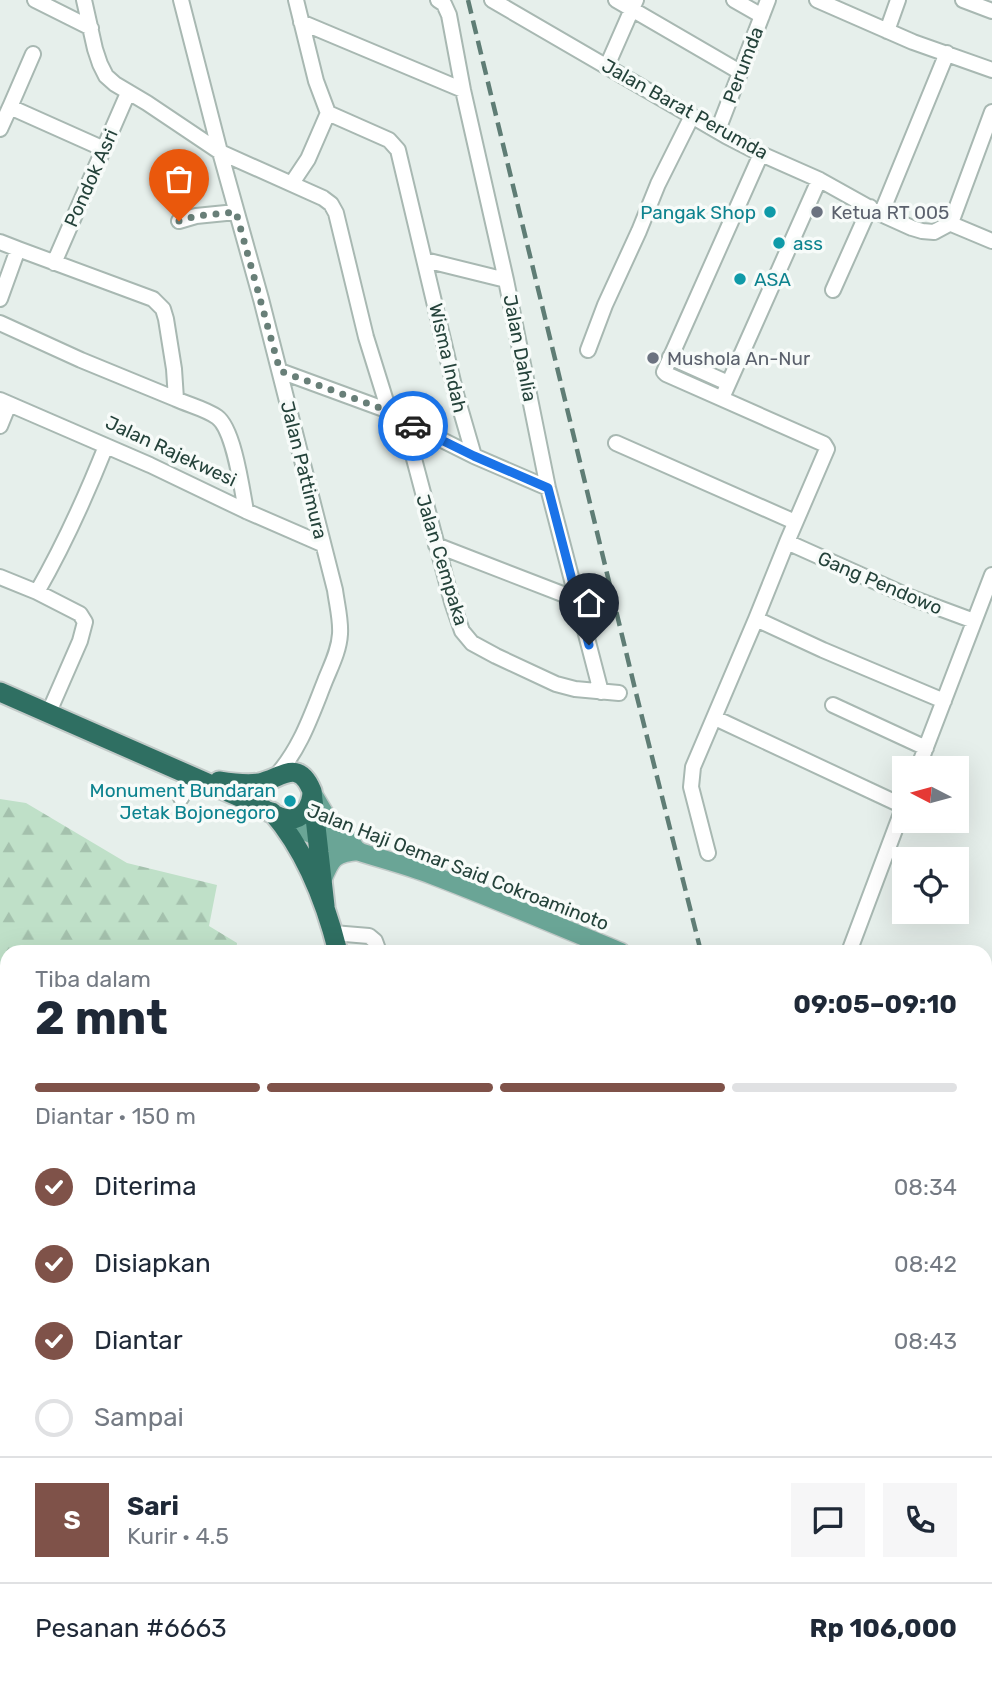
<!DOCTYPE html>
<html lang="id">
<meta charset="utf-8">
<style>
:root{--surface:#fff;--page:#f6f6f7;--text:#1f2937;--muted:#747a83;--line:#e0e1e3;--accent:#7f5249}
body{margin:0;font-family:Rubik,sans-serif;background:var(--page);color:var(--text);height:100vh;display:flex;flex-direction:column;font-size:26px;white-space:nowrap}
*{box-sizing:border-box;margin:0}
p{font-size:23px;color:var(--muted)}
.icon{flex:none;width:38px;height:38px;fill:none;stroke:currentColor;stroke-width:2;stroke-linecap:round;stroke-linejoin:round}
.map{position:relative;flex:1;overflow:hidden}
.details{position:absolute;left:0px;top:945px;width:992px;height:744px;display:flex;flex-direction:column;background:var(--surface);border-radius:21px 21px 0 0;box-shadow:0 7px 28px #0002}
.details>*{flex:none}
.needle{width:46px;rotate:276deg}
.fabs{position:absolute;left:892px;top:756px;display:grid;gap:14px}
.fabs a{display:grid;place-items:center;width:77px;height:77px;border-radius:0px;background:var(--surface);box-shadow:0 7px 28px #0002;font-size:35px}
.pin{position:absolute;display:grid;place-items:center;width:60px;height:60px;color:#fff;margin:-72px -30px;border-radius:50% 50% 50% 0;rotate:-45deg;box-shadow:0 0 7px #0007}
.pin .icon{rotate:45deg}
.courier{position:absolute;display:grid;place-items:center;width:70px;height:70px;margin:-35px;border:5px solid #1a73e8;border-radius:50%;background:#fff;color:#222;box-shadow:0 2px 9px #0007}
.head em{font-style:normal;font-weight:700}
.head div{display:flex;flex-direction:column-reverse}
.head{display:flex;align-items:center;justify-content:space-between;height:119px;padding:0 35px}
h1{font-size:46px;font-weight:700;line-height:52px}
.bar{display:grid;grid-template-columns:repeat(4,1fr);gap:10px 7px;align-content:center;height:84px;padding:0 35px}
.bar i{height:9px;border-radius:5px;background:var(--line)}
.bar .selected{background:var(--accent)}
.bar p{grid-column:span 4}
.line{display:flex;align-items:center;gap:18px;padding:0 35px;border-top:2px solid var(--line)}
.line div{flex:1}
.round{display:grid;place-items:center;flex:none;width:74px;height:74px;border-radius:0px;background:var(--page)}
ol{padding:0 35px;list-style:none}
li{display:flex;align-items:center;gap:21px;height:77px}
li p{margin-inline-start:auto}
li .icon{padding:7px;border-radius:50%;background:var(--accent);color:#fff;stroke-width:4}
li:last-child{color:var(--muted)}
li i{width:38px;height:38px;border:4px solid var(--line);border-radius:50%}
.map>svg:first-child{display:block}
.forest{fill:url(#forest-firs)}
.water{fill:url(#water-rules)}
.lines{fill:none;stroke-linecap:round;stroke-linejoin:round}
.stream{stroke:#8ec9d4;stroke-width:4.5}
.river{stroke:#8ec9d4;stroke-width:24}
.minor-casing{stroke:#a8b8b2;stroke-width:18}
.major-casing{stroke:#c2cac8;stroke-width:21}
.highway-casing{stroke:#c2cac8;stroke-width:23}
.minor{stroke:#fff;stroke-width:14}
.major{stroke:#6aa596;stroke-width:18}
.highway{stroke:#2f6f62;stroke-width:19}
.rail{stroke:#5f7d75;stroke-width:4.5;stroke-dasharray:14 7;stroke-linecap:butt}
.done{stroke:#687f78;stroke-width:7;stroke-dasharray:0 12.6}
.route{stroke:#1a73e8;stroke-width:9}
.culture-dot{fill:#0f9aa8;stroke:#f7fbf9;stroke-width:2.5}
.worship-dot{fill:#6b7280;stroke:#f7fbf9;stroke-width:2.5}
.labels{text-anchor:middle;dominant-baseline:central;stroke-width:7;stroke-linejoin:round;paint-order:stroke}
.street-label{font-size:19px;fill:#24423a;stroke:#f7fbf9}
.culture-label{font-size:19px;fill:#0d838f;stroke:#f7fbf9;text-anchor:end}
.worship-label{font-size:19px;fill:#5b616d;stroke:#f7fbf9;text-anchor:start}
</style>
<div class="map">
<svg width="992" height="1688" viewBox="0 0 992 1688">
<defs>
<pattern id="forest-firs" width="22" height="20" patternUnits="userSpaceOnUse" patternTransform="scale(1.75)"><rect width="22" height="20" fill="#bfe0c8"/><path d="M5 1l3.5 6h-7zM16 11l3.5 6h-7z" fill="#a4c1ad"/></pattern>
<pattern id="water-rules" width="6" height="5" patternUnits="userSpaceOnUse" patternTransform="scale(1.75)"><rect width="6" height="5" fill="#8ec9d4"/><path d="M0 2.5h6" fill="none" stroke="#74a5ad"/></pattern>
</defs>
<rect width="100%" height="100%" fill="#e6efeb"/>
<path class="forest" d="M0,799L26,803L127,863L217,885L209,926L237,943L236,952H7V1037L0,1030Z
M343,1682H424L433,1685V1688H346Z"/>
<path class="water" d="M0,1061L7,1069V1482L0,1468Z
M109,1682H335L338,1688H112Z"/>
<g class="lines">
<path class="stream" d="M985,1401L992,1403"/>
<path class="river" d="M948,1682V1688"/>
<defs>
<path id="minor" d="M35,0L91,28
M84,0L95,49L100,64L106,76L115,84L147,103L220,152L323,198L331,204L336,213L366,337L389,411L404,421L474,456L456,394L398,150L389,140L328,113
M181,0L220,152L261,299L335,590C337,605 341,620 340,634C339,651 331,666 325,681C311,716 300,750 274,778
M438,0L444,4L449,15L463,90L506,280L548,488L601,692
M492,0L726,136L761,154L820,180L881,214L912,228L922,231L934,232L947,225L952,220L992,112
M616,0L740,72
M734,0L762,16
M817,0L913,42L992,70
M963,0L992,11
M301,22L463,90
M887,31L898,0
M607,66L636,0
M10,107L33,54
M0,129L10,107L104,149
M718,130L768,0
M292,183L308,159L328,113L316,81L296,0
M881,214L947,53
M179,221L196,216L236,212
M949,223L992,241
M0,242L18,249
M425,260L506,280
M54,263L128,93
M833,290L870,207
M0,299L18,249L153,299L163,309L166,319L174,369L176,399C189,405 206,409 217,417C234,429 242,490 246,511
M0,323L81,360L176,399
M588,350L605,305L639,231L658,184L692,116
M670,357L728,383
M280,371L389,411
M722,398L819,180
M0,400L150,465L246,511L322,544
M404,421L452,602L462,631L472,643L496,656L556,684L575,689L619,693
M0,426L9,404
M616,443L795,522
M474,456L548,488
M787,542L912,598L974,621
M436,545L578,600
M0,577L37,592L80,614L85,622L80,641L49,712
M37,592C64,545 86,496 106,446
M756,619L823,650L944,701
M833,705L926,748
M715,718L903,806
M918,768L992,575
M181,798L192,776
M708,853L691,787L693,767L756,619L787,542L827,449L824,444L666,374L664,372L761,154
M333,933L369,936L375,941L379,952
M849,952L905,803
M985,990L992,992
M985,1050H992
M985,1256L992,1238
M490,1682L491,1688
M725,1688L730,1682"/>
<path id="major" d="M313,794L329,821L354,846
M282,818C327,848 382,856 432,875C495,899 558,926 621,952
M322,881C331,858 334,853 359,851
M985,1100L992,1102"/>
<path id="highway" d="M0,692L253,803C263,808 274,816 284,818C302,823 312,806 312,791
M219,781C232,783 246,785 259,783C281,779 298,757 312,791L325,906
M272,812C305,850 326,904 338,952
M796,1682L800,1688"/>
</defs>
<use href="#minor" class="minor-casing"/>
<use href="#major" class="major-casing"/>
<use href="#highway" class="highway-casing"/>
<use href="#minor" class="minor"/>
<use href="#major" class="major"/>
<use href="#highway" class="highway"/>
<path class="rail" d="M468,0L636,693L701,952
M873,1682L875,1688
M888,1682L890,1688"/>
</g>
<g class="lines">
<path class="done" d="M179,221L196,216L236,212L280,371L388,411L413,426"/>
<path class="route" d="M413,426L474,456L548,488L589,645"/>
</g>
<g class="culture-dot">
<circle cx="770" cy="212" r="7"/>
<circle cx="779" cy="243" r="7"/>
<circle cx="740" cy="279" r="7"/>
<circle cx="290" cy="801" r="7"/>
</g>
<g class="worship-dot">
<circle cx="817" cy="212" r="7"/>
<circle cx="653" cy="358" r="7"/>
</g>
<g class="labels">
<g class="street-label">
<text transform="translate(743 65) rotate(-69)">Perumda</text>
<text transform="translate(685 109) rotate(29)">Jalan Barat Perumda</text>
<text transform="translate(91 178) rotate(-66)">Pondok Asri</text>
<text transform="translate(520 348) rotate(79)">Jalan Dahlia</text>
<text transform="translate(448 358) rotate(77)">Wisma Indah</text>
<text transform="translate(171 451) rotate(25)">Jalan Rajekwesi</text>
<text transform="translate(304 470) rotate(76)">Jalan Pattimura</text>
<text transform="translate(442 560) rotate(73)">Jalan Cempaka</text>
<text transform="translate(880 583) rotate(23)">Gang Pendowo</text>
<text transform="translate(458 867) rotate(21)">Jalan Haji Oemar Said Cokroaminoto</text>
</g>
<g class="culture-label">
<text x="756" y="212">Pangak Shop</text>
<text x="793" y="243" text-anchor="start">ass</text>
<text x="754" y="279" text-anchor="start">ASA</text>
<text x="276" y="790">Monument Bundaran<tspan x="276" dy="22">Jetak Bojonegoro</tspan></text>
</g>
<g class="worship-label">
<text x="831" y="212">Ketua RT 005</text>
<text x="667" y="358">Mushola An-Nur</text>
</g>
</g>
</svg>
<div class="fabs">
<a><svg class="needle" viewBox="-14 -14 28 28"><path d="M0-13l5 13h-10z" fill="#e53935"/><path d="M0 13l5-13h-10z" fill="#747a83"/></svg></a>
<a><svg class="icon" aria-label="locate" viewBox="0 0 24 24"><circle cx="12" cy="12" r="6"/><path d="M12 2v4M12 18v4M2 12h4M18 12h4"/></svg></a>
</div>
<div class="pin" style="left:179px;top:221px;background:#ea580c"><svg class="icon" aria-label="bag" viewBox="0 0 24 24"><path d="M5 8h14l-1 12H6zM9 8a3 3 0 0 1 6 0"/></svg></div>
<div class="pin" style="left:589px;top:645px;background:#1f2937"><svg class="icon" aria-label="home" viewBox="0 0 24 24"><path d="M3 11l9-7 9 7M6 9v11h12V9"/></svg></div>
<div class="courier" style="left:413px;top:426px"><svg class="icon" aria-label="car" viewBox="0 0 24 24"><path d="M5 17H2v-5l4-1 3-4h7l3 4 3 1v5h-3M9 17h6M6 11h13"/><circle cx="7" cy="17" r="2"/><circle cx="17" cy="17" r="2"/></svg></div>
<section class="details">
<div class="head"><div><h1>2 mnt</h1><p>Tiba dalam</p></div><em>09:05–09:10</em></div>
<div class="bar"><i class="selected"></i><i class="selected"></i><i class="selected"></i><i></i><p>Diantar · 150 m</p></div>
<ol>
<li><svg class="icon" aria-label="check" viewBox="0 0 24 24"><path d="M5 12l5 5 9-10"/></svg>Diterima<p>08:34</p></li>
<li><svg class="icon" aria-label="check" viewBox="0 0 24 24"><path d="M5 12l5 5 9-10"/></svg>Disiapkan<p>08:42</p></li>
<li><svg class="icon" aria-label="check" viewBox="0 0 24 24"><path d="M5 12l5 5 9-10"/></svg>Diantar<p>08:43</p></li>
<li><i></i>Sampai</li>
</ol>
<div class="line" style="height:126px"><b class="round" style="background:var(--accent);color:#fff">S</b><div><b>Sari</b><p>Kurir · 4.5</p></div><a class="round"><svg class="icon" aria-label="chat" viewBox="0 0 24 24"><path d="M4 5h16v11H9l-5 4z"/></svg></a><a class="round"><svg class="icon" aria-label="phone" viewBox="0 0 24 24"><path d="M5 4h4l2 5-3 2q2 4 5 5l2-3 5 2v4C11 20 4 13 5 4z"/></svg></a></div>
<div class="line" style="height:91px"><div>Pesanan #6663</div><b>Rp 106,000</b></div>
</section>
</div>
